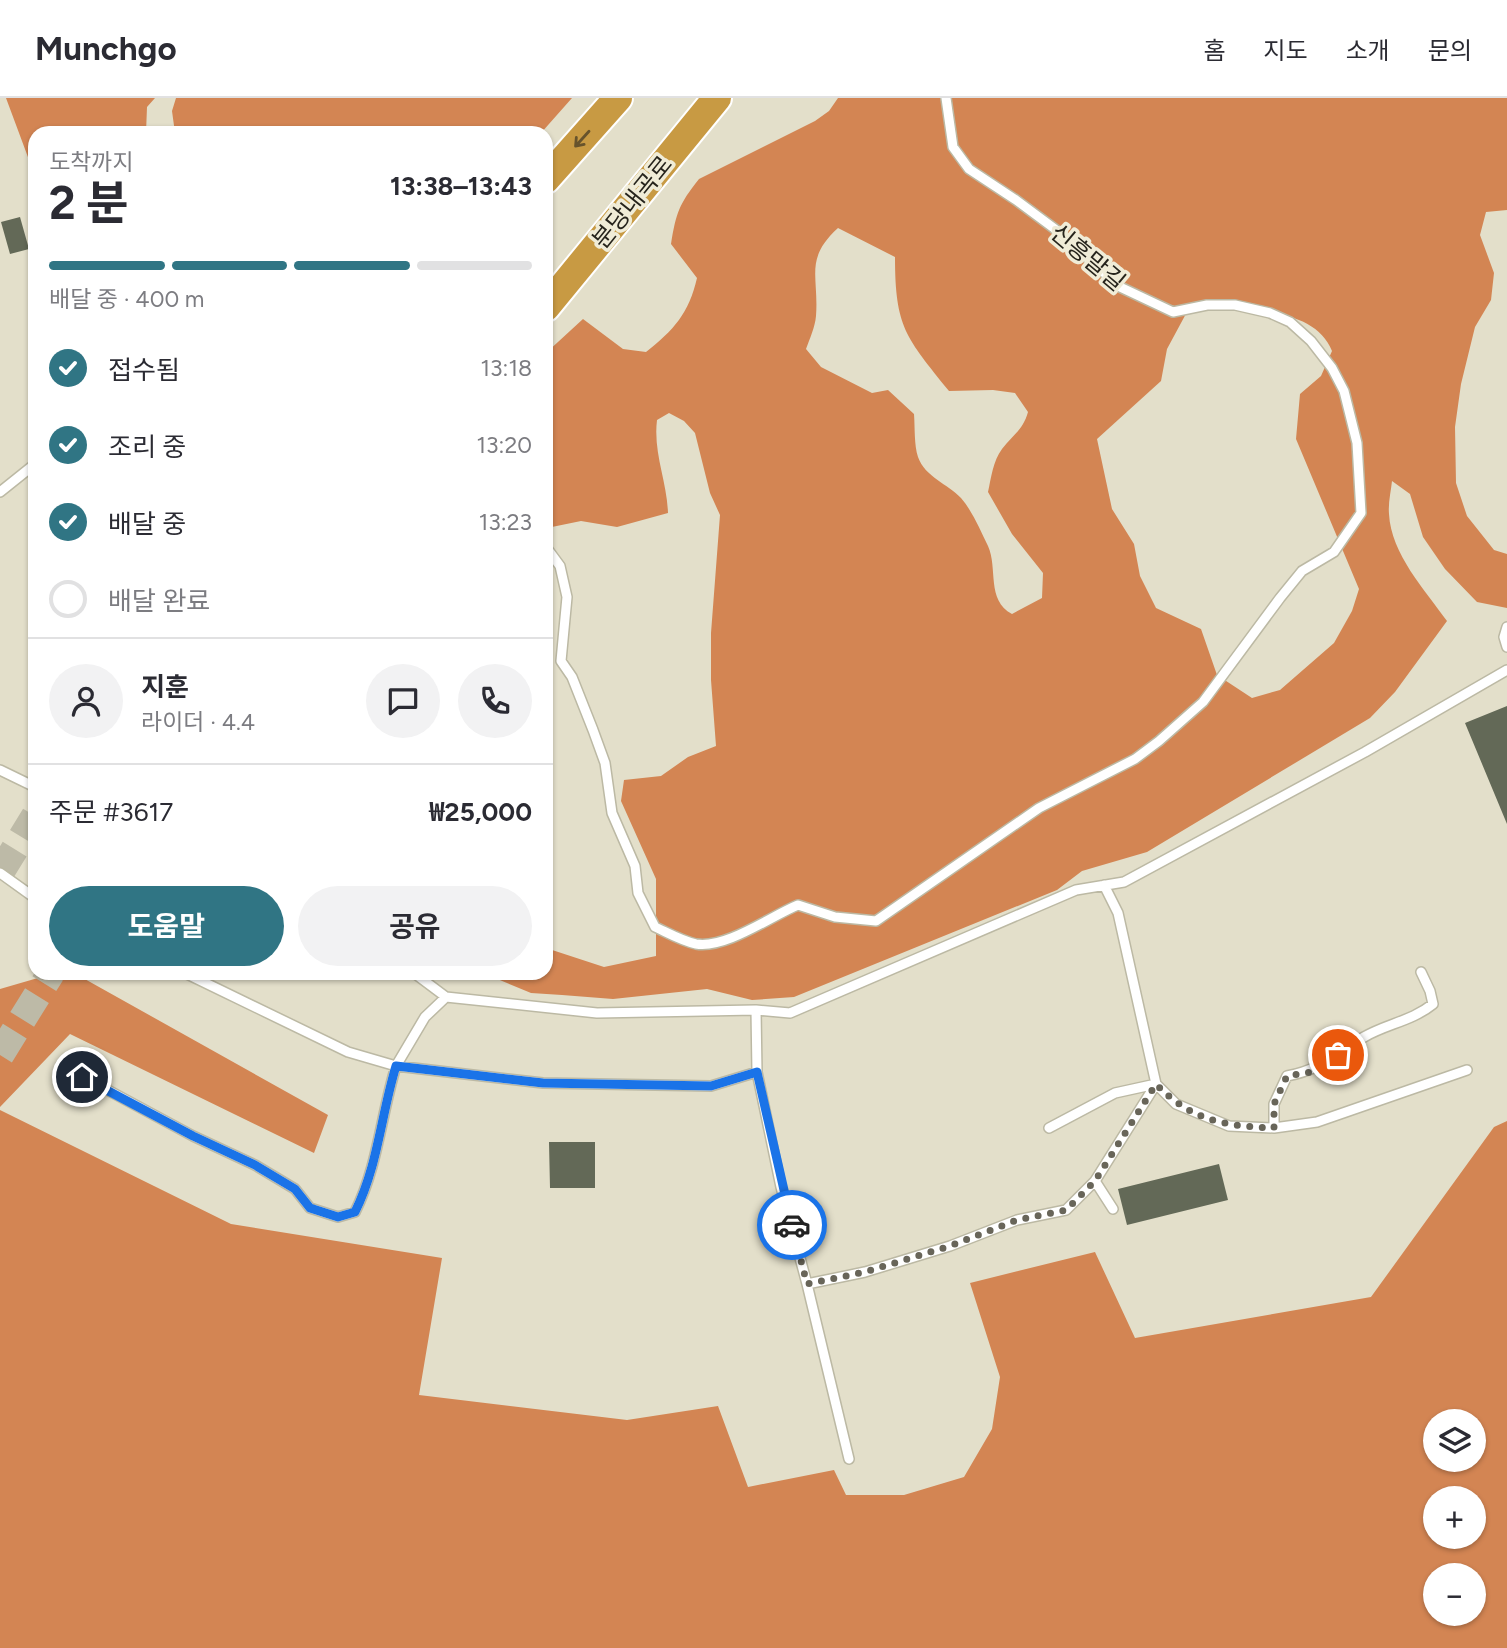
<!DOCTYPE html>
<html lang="ko">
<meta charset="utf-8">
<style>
:root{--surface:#fff;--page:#f2f2f3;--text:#2b2b33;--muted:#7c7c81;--line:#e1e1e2;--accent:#307584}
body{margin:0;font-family:Figtree,"Noto Sans KR",sans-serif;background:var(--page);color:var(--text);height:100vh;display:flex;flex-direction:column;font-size:26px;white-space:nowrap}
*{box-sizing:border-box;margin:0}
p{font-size:23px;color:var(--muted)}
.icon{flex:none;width:38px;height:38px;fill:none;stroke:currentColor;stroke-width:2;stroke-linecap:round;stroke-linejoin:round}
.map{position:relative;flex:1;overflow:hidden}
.side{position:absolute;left:28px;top:28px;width:525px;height:854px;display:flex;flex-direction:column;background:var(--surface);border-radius:21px;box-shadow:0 2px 5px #0004}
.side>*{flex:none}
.tools{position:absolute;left:1423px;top:1311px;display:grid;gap:14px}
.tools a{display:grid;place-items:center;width:63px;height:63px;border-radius:50%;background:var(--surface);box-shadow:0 2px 5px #0004;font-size:35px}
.pin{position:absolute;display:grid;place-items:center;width:60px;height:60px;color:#fff;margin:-30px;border:4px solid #fff;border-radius:50%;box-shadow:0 2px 7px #0007}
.courier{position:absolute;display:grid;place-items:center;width:70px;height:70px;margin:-35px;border:5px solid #1a73e8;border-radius:50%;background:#fff;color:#222;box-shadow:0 2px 9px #0007}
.headline em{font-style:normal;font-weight:700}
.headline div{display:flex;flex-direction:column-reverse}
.headline{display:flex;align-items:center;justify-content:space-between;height:119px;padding:0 21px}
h1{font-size:46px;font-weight:700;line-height:52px}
.bar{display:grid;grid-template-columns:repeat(4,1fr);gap:10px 7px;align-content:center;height:84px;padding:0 21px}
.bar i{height:9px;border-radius:5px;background:var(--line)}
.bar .selected{background:var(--accent)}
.bar p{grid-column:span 4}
.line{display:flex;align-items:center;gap:18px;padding:0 21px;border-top:2px solid var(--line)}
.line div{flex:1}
.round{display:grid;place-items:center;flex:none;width:74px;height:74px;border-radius:37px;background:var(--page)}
ol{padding:0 21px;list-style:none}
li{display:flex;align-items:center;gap:21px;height:77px}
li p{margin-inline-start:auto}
li .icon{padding:7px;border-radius:50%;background:var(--accent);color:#fff;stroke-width:4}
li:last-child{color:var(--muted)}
li i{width:38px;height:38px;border:4px solid var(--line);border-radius:50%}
.button{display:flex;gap:14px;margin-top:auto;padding:14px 21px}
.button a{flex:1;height:80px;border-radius:42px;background:var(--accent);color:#fff;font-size:28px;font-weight:700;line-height:80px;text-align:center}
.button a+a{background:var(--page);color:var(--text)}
header{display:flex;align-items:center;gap:42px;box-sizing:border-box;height:98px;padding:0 35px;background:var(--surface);border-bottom:2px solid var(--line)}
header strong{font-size:33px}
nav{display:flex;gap:38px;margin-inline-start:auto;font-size:24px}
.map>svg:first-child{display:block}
.forest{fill:#d38553;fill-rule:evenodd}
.building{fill:#636957}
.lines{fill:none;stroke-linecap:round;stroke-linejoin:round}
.trunk-tunnel{stroke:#bdbaa7;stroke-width:28;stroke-dasharray:28 14;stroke-linecap:butt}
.service-casing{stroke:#bcb9a4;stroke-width:12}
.trunk-casing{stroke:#fff;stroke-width:32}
.service{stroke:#fff;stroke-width:9}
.trunk{stroke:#c89a43;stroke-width:28}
.oneway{stroke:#67532c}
.done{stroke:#686559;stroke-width:7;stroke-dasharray:0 12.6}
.route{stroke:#1a73e8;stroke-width:9}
.labels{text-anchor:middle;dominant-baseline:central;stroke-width:7;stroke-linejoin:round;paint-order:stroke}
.street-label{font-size:24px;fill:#26241c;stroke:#f0ecd7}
</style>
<header>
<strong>Munchgo</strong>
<nav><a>홈</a><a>지도</a><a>소개</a><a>문의</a></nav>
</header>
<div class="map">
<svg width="1507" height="1550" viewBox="0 0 1507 1550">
<rect width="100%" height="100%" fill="#e3dfca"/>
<path class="forest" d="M6,0H155L147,9L146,35H35V78Z
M176,0H572L541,35H175L172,13Z
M838,0H1507V112L1486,114L1480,137L1494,175L1491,202L1475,229L1461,286L1455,329L1456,385L1467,418L1494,452L1507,456V510L1477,504L1445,471L1423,439L1410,396L1392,383C1391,393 1388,405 1389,416C1391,456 1425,492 1447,523L1395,594L1370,620L1147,754L1082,773L1057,792L794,899L752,902L707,891L613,901L562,897L531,895L483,875H546V850L604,869L656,858V781L621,703L624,682L661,678L688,659L716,648L711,582V535L720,417L710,395L695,335L684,323L669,315L657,322C653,355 667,383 668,415L617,429L581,423L547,430L546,255L583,221L623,251L646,254C674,232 689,215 697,180L671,146C676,115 679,106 699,81L815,23L829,13ZM838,130L895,159C895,230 906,239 949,293L993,292L1015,295L1028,314C1023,332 1013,337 1002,351C993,363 991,380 988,394L1012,436L1043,475L1042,500L1012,516C986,502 998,470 988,448C980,432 973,414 961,400C948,386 925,379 918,359C914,347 915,329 914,316L888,292L872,295L821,269L806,251C810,240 815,229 816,218C819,178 804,161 838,130ZM1218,209C1256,212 1316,212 1332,253L1321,278L1300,296L1296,341L1359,491L1352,513L1334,545L1280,592L1252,600L1217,577L1201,531L1156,510L1140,478L1134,446L1112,411L1097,341L1161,283L1167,251L1188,212Z
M55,875H74L328,1017L314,1055L70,936L0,1009V891Z
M0,1012L231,1126L442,1160L419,1297L627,1322L718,1308L748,1389L834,1372L846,1397H904L964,1379L992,1331L1000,1279L970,1185L1095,1154L1135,1240L1371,1199L1494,1029L1507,1023V1550H0ZM1435,1323H1474V1362H1435ZM1474,1400V1438H1435V1400ZM1474,1477V1516H1435V1477Z"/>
<path class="building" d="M20,119L29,151L10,156L1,124Z
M1507,608V726L1465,625Z
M549,1044H595V1090H550Z
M1219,1066L1228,1102L1127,1127L1118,1091Z"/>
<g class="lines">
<path class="trunk-tunnel" d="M0,775L35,718
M0,957L51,875"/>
<defs>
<path id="service" d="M0,394L35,366
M546,449L560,468L567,499L561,563L572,579L593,632L605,665L612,715L635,768L638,795L655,829C668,835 682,843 696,846C726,851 771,818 798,807L835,819L876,823L1039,710L1135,661L1159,643L1203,604L1280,500L1302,473L1334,454L1361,415L1357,345L1344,293L1332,270L1311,243L1290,224L1270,215L1235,207H1207L1173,214L1120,189L1055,131L1016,102L969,71L953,49L946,0
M1507,529L1504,539L1507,549
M0,672L35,689
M0,775L35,800
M185,875L348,954L396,968L425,919L446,899L597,915L756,912L790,915L1076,792L1124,784L1365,654L1507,572
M414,875L446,899
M61,967L193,1038L255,1067L295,1091L310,1110L338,1119L355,1114C378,1068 381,1017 396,968L543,985L711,988L757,974L756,912
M757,974L781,1089L807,1186L865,1174L950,1148L1017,1122L1066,1112L1095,1083L1156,986L1118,815L1104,787
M1049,1030L1115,995L1156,986L1176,1006L1229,1028L1274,1030L1317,1024L1467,972
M1274,1030V1006L1287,978C1323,971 1334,956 1364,939C1386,926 1412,923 1433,906L1430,893L1421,874
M1095,1083L1113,1111
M807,1186L849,1361"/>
<path id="trunk" d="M546,81L618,0
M546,209L717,0"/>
</defs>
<use href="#service" class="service-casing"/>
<use href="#trunk" class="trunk-casing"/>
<use href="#service" class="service"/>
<use href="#trunk" class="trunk"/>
</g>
<defs><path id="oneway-shaft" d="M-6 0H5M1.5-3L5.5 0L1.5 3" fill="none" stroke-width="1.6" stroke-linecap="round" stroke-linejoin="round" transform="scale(1.75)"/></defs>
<use class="oneway" href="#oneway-shaft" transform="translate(582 41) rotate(132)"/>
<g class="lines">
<path class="done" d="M792,1127L807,1186L865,1174L950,1148L1017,1122L1066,1112L1095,1083L1156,986C1192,1023 1224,1028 1274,1030V1006L1287,978L1311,974L1338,957"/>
<path class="route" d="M82,979L193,1038L255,1067L295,1091L310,1110L338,1119L355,1114C378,1068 381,1017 396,968L543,985L711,988L757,974L792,1127"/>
</g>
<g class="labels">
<g class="street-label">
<text transform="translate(632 104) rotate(-51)">분당내곡로</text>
<text transform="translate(1088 159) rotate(40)">신흥말길</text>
</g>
</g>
</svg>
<div class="tools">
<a><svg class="icon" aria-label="layers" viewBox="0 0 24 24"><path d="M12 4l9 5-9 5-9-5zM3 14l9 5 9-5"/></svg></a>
<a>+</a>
<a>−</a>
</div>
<div class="pin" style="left:1338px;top:957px;background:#ea580c"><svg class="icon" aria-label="bag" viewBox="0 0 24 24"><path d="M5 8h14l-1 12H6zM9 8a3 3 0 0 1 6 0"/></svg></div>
<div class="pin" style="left:82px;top:979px;background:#1f2937"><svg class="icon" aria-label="home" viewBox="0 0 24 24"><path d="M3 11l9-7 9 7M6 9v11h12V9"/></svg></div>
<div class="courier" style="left:792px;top:1127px"><svg class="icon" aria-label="car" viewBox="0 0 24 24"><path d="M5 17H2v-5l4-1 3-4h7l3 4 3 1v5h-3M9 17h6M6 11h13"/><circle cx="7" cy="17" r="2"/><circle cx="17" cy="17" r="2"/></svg></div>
<section class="side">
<div class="headline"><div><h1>2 분</h1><p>도착까지</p></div><em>13:38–13:43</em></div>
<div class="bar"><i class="selected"></i><i class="selected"></i><i class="selected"></i><i></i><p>배달 중 · 400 m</p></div>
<ol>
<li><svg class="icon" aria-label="check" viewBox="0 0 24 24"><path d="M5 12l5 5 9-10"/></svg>접수됨<p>13:18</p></li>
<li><svg class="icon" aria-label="check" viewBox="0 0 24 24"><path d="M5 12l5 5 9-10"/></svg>조리 중<p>13:20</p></li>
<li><svg class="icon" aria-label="check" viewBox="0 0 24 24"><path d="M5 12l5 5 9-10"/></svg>배달 중<p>13:23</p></li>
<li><i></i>배달 완료</li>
</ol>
<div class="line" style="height:126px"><a class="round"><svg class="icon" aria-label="person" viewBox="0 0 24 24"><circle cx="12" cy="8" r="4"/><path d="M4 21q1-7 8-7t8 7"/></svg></a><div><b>지훈</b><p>라이더 · 4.4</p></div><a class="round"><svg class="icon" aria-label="chat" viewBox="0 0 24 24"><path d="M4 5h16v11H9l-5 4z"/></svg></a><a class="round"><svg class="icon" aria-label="phone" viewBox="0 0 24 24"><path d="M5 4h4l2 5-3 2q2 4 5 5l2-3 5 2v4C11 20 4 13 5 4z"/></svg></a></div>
<div class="line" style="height:91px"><div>주문 #3617</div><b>₩25,000</b></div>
<div class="button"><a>도움말</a><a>공유</a></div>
</section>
</div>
